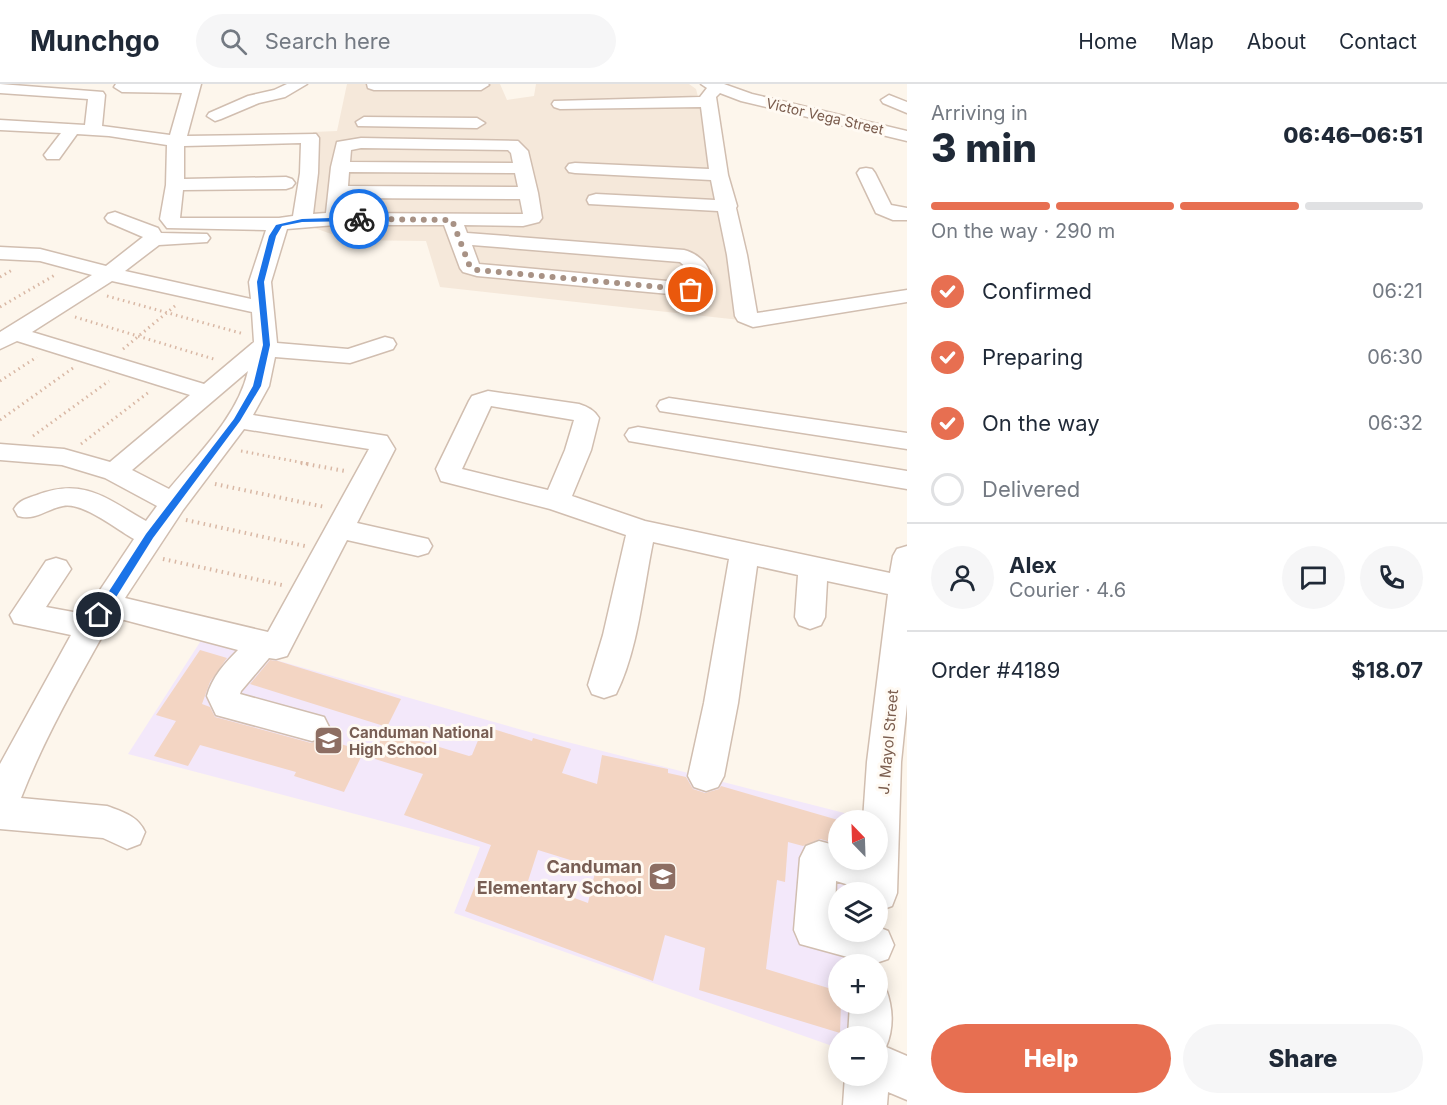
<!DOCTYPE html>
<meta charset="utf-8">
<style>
:root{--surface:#fff;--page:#f6f6f7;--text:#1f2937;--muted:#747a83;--line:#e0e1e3;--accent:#e76f51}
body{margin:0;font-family:Inter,sans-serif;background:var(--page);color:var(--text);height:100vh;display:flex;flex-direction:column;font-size:22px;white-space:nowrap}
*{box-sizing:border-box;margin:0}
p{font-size:20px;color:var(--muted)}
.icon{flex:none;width:33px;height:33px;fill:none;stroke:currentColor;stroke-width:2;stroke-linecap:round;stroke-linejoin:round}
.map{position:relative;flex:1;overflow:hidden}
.panel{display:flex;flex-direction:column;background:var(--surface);width:540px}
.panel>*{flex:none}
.needle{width:39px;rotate:337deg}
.buttons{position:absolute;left:828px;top:726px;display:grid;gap:12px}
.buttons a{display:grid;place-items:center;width:60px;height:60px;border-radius:50%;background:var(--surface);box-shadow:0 3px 15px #0003;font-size:30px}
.pin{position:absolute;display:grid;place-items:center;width:51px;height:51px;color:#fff;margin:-26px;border:3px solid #fff;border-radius:50%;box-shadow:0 2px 6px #0007}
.courier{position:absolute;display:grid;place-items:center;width:60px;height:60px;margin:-30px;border:4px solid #1a73e8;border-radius:50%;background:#fff;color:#222;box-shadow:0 2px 8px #0007}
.headline em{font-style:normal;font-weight:800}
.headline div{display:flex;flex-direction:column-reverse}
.headline{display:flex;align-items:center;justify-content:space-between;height:102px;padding:0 24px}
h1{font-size:39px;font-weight:800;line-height:45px}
.bar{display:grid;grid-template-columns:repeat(4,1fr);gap:9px 6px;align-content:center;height:72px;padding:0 24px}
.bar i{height:8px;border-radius:4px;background:var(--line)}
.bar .selected{background:var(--accent)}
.bar p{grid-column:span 4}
.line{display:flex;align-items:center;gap:15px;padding:0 24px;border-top:2px solid var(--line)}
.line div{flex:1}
.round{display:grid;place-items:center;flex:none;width:63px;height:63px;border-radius:32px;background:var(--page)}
ol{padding:0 24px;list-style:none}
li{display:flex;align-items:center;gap:18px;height:66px}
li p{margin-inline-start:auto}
li .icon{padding:6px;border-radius:50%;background:var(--accent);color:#fff;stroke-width:4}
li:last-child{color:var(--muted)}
li i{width:33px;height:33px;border:3px solid var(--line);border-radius:50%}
.cta{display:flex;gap:12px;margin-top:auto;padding:12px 24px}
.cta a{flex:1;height:69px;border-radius:36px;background:var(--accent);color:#fff;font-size:24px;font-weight:800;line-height:69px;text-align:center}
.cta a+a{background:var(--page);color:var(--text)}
header{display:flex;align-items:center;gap:36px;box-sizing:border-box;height:84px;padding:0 30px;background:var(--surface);border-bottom:2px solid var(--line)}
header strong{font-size:28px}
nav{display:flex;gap:33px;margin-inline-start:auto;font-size:21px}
.search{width:420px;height:54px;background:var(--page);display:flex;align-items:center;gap:15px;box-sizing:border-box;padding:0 21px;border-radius:33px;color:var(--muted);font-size:22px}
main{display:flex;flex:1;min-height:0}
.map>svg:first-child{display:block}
.residential{fill:#f5e8da}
.education{fill:#f3e8fa}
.building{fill:#f3d5c3;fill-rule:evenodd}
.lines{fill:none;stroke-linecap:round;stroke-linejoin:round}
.minor-casing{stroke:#d1beb0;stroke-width:3}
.path-far1{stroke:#d9b8a5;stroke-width:3;stroke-dasharray:1.5 4;stroke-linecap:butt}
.path{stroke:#d9b8a5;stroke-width:4;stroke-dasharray:1.5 4.5;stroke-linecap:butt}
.minor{fill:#fff;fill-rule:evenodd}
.route{fill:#1a73e8}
.done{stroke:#a89285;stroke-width:6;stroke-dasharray:0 10.8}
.labels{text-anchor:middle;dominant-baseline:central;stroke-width:6;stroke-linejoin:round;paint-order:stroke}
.far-street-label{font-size:14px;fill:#7a5c4d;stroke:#fffaf3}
.education-label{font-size:15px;font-weight:bold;fill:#785e54;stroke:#fffaf3;text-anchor:start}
.street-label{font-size:15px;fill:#7a5c4d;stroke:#fffaf3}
.near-education-label{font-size:18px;font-weight:bold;fill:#785e54;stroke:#fffaf3;text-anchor:end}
</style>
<header>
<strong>Munchgo</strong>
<div class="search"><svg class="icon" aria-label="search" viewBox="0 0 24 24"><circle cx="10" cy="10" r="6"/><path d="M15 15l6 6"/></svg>Search here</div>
<nav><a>Home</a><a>Map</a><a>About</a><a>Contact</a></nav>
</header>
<main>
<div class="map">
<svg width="907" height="1021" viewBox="0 0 907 1021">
<rect width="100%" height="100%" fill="#fdf6ec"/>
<path class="residential" d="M347,0H500L507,16L534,12L536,0H689L696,5L710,60L740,236L440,203L426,157L348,156L309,142L313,48L337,47Z"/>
<path class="education" d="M202,555L540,651L860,733L859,736H838V776H858L856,808H838V848H854L853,880H838V920H851L849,952H838V964L454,829L480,763L128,670Z"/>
<path class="building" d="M200,566L227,574L210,598L202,620L210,623L215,633L311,659L324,655L364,667L344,708L294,692L296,688L200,661L188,682L154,672L176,637L156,631Z
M270,576L278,577L401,615L387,643L250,600Z
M484,642L532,657L533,654L571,665L562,689L597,700L602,671L668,685V689L686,693L693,705L705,709L719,705L721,702L838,736V760L820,755L803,762L788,758L785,798L777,796L766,885L838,907V920H841L840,949L699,906L705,864L665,851L653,897L465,827L491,761L404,731L423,690L375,675L383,646L469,672L472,671ZM538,766L596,784L588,819L528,797Z"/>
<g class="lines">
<defs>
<path id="minor" d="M0,0L103,8L105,11L102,42L170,51L182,9L122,8L114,3L116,0H201L187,52L316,50L319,54L318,89L313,130L326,129L331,83L337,58L361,54L518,57L528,67L538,109L542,134L539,138L523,142L464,141L467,149L684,166C703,171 719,190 706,209L691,212L477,192L463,188L460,184L444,141H335L287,145L271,198L277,259L348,265L385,253L393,255L396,260L393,265L350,279L275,273L269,302L253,331L387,352L395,365L357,439L428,455L432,462L428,469L418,472L347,456L287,572L276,575L269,574L241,607L240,610L324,633L329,643L324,653L312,657L216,631L207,612C212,593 225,579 238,566L113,533C81,590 45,652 21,714L107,722C123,728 138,732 145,748L140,760L127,765L103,754L0,745V680L71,551L14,539L10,531L46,477L56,474L66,477L71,485L46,523L84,530L134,455C116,445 83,418 63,422C46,425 36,437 18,432L14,425C19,416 28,414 37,411C84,393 107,415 146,437L157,422L105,394L62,381L0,376V360L64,365L110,378L190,311L17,257L0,265V248L92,191L40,177L0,175V163L40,165L106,182L143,153L108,138L105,134L108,130L115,128L158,144L161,149L207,150L210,154L207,158L159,161L125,187L251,215L249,198L266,146L167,144L160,135L166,101L167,61L109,52L77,50L59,75H47L44,71L61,49L0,46V36L85,41L88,15L0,9ZM301,59L300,89L293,132L279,134H180L183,106L286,105L292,103L295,99L292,95L286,93L184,95V62ZM361,64L508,66L511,69L513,79L350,78L351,66ZM349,88L515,89L518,103L348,102ZM347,114L520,115L523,130L345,129ZM472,161L680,178L688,185L689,199L479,180ZM112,197L252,228L254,258L204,300L32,248ZM248,287C238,332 198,370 169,405L132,386ZM244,345L369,365L268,548L125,514L183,426Z
M287,0H307L285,13L259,19L221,35L215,37L207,32L209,29L248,12L274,6Z
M367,0H488L489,1L481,6H374L368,4Z
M701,0H724L752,10L907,47V57L741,17L720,9L716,13L728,91L737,122L736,124L747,171L757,229L907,206V218L753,243L738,237L735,232L727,171L718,127L589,120L587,116L589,112L596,110L715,116L711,96L575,89L569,88L566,84L569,80L575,79L709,85L701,23L560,25L554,23L552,20L554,17L700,13L707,4Z
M889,11L907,18V29L883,19L881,16Z
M364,33L477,34L485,39L477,44L358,42L356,38Z
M866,84L872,85L875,89L891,121L907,124V136H893L876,129L857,89L860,85Z
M488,307L579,320C588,323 594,326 599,334L591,366L572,412L645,437L890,489L893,472L897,465L907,462V620L901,678L897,809L892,822L878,827V808H859V804L836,797L835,832L838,833V848H878V843L888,847L894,861L888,875L873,880L800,860L794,846L800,774L806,762L819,757L838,762V776H878V736H863L867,678L888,510L827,497L825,533L821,541L810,545L799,541L795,533L798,491L757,482L738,619L724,692L718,703L706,707L694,703L688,692L704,619L729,475L653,458C643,506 638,567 616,610L604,614L592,610L588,601L603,551L626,451L550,425L441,397L436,385L469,317L472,312ZM491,322L574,336L565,366L548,406L462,385Z
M669,314L907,349V365L660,327L657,322L660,317Z
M638,343L907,387V405L629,357L625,351L629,345Z
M878,902L886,905C893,924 894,944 886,963L907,972V1016L888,1008L887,1021H843L845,992H878V952H848L850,920H878Z"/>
</defs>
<use href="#minor" class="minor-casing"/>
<path class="path-far1" d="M0,193L12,186
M107,212L244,250
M0,223L55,191
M75,233L217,276
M123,265L175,222
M0,297L37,273
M0,336L73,284
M33,352L109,297
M81,360L149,308
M241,367L309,380"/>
<path class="path" d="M301,379L345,387
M215,400L325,423
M186,436L305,462
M163,475L282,501"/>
<use href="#minor" class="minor"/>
</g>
<path class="route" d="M359,133L361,137L302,138L282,142L276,152L264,198L270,261L261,302L240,337L153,454L103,534H95V529L146,450L234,335L253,302L263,261L257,198L269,152L276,141L302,135Z"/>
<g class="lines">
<path class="done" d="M359,135L452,136L470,183L477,186L691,206"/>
</g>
<defs>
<symbol id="school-square" viewBox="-11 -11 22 22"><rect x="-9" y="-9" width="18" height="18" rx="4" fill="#8d6e63" stroke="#fffaf3"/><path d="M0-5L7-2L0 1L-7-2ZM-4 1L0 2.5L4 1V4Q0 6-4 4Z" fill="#fff"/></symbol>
</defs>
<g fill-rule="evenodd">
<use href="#school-square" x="312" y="640" width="33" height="33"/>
<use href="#school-square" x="646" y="776" width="33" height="33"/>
</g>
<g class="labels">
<g class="far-street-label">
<text transform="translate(825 32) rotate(13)">Victor Vega Street</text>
</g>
<g class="education-label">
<text x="349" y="648">Canduman National<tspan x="349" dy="17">High School</tspan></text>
</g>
<g class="street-label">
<text transform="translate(888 658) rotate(-85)">J. Mayol Street</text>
</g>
<g class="near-education-label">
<text x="642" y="782">Canduman<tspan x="642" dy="21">Elementary School</tspan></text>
</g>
</g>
</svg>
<div class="buttons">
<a><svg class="needle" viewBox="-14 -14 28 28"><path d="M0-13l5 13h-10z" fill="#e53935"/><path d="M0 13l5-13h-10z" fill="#747a83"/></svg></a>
<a><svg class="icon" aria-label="layers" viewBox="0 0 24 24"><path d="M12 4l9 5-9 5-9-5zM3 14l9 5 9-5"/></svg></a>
<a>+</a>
<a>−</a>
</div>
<div class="pin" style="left:691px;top:206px;background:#ea580c"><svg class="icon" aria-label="bag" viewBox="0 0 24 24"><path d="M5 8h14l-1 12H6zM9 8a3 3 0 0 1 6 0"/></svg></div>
<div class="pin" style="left:99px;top:531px;background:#1f2937"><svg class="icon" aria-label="home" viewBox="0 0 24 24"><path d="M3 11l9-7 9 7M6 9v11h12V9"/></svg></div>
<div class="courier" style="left:359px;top:135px"><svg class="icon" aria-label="bike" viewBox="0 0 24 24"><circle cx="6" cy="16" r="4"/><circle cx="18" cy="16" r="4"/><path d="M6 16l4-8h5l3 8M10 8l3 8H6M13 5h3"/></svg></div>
</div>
<section class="panel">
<div class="headline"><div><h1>3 min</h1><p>Arriving in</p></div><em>06:46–06:51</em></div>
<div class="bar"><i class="selected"></i><i class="selected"></i><i class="selected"></i><i></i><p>On the way · 290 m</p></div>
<ol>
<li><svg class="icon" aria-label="check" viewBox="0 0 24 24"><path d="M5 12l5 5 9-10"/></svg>Confirmed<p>06:21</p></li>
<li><svg class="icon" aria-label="check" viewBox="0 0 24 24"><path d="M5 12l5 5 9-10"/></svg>Preparing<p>06:30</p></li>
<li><svg class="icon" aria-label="check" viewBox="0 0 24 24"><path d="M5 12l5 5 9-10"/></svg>On the way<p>06:32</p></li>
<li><i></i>Delivered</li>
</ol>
<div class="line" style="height:108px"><a class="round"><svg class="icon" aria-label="person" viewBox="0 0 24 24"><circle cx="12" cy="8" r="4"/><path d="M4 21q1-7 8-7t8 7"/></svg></a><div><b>Alex</b><p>Courier · 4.6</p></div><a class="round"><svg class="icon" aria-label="chat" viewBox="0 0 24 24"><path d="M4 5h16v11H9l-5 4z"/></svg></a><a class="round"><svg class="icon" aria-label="phone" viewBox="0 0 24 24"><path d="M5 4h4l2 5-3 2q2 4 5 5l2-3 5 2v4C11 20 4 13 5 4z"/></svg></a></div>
<div class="line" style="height:78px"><div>Order #4189</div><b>$18.07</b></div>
<div class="cta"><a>Help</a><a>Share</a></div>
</section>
</main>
